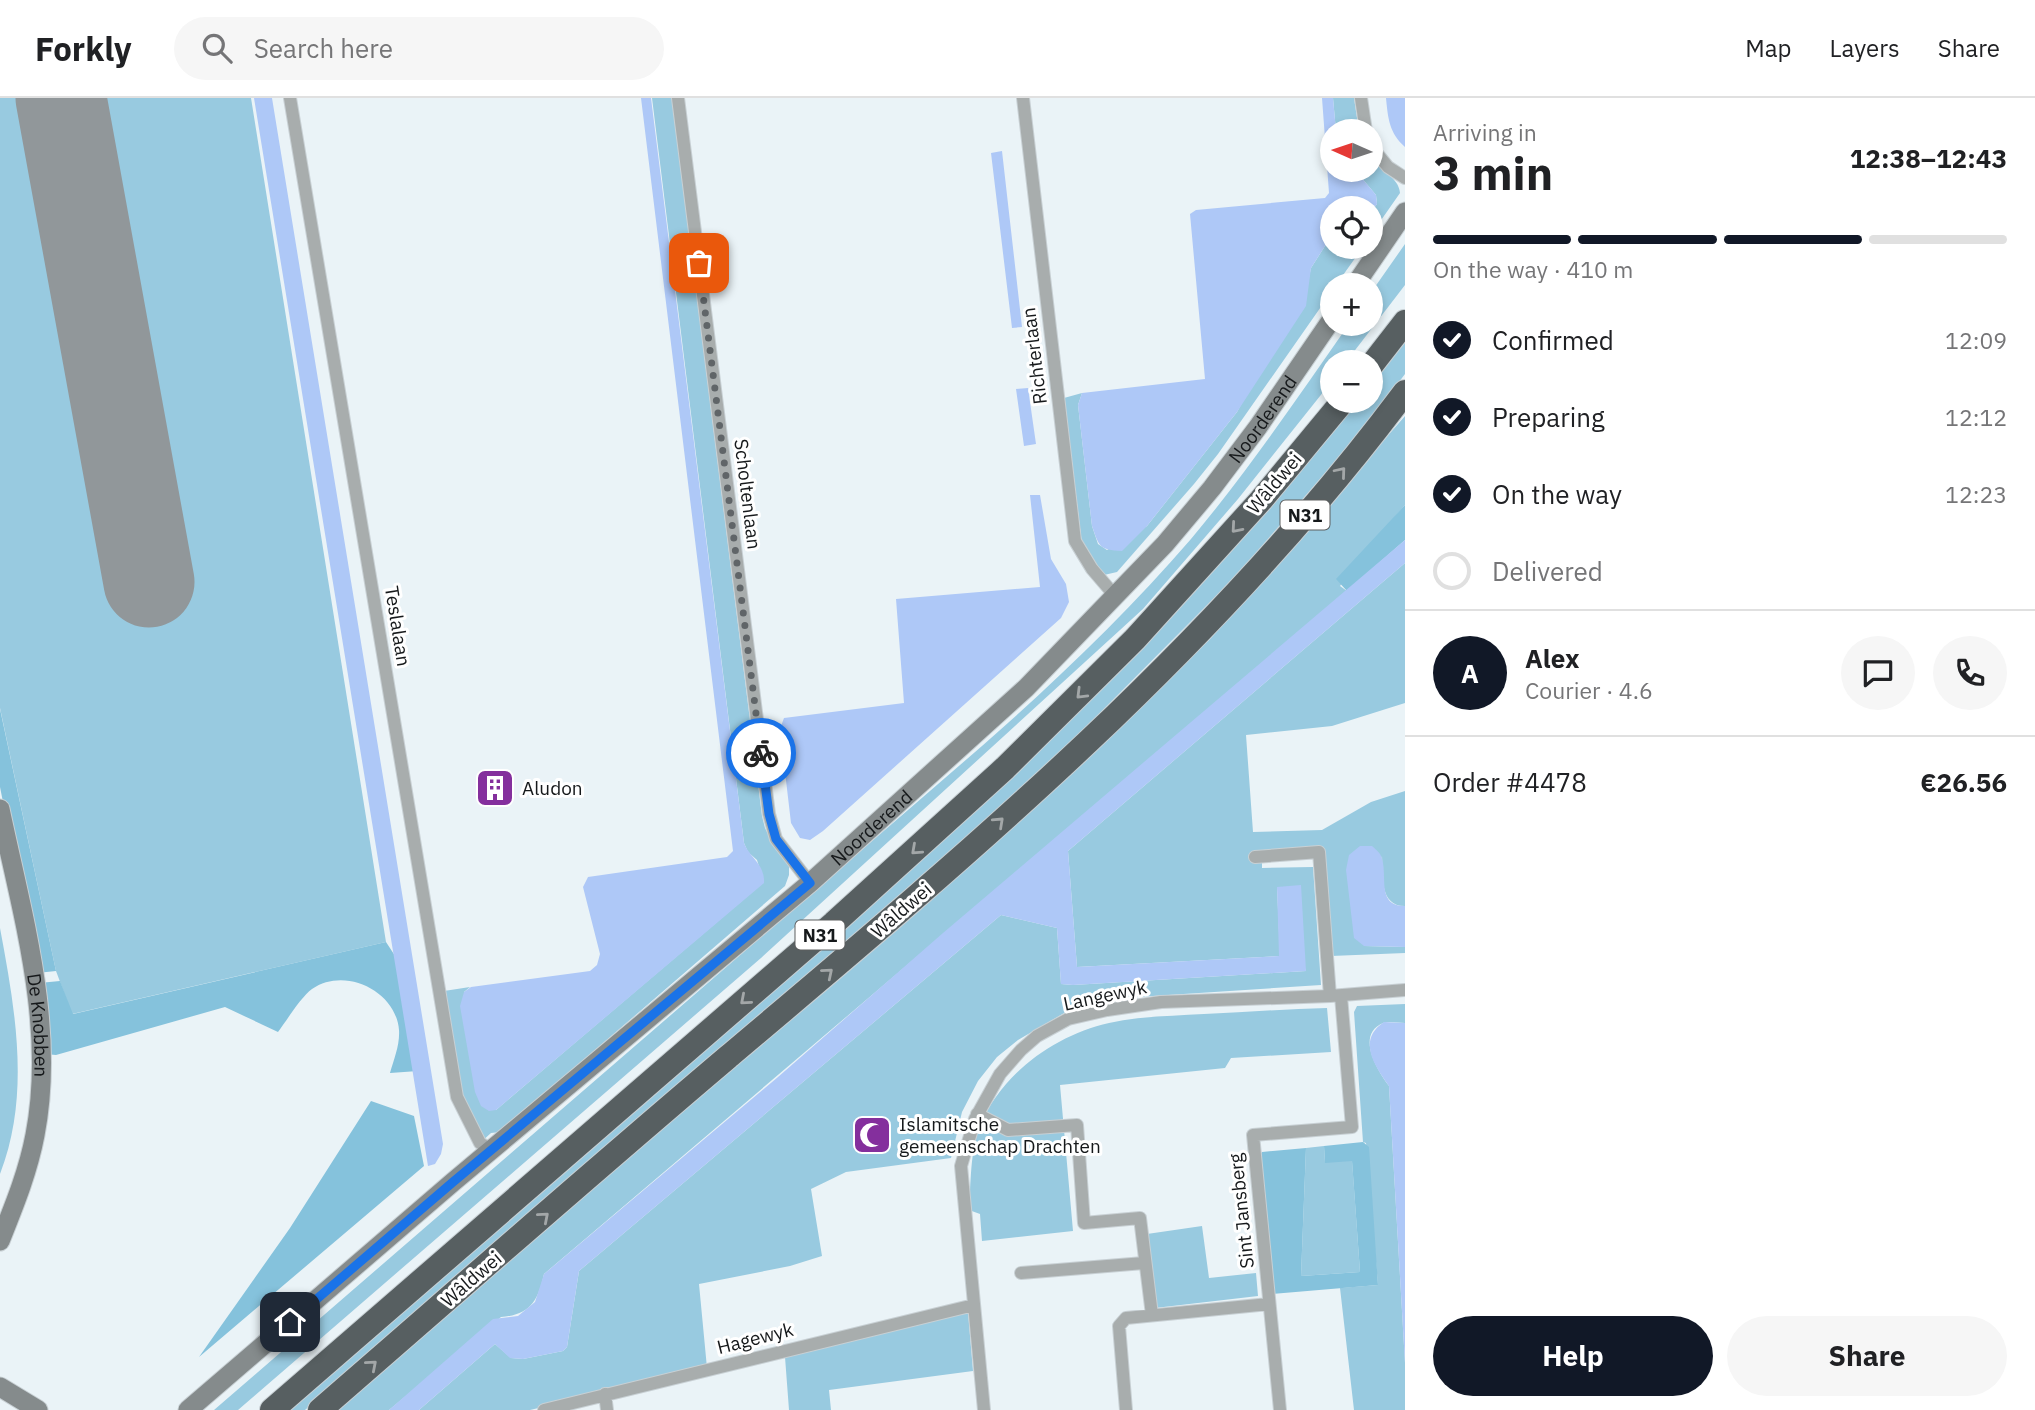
<!DOCTYPE html>
<meta charset="utf-8">
<style>
:root{--surface:#fff;--page:#f6f6f6;--text:#202124;--muted:#757577;--line:#e0e0e0;--accent:#111827}
body{margin:0;font-family:"IBM Plex Sans",sans-serif;background:var(--page);color:var(--text);height:100vh;display:flex;flex-direction:column;font-size:26px;white-space:nowrap}
*{box-sizing:border-box;margin:0}
p{font-size:23px;color:var(--muted)}
.icon{flex:none;width:38px;height:38px;fill:none;stroke:currentColor;stroke-width:2;stroke-linecap:round;stroke-linejoin:round}
.map{position:relative;flex:1;overflow:hidden}
.panel{display:flex;flex-direction:column;background:var(--surface);width:630px}
.panel>*{flex:none}
.needle{width:46px;rotate:273deg}
.buttons{position:absolute;left:1320px;top:21px;display:grid;gap:14px}
.buttons a{display:grid;place-items:center;width:63px;height:63px;border-radius:50%;background:var(--surface);box-shadow:0 4px 10px #0003;font-size:35px}
.pin{position:absolute;display:grid;place-items:center;width:60px;height:60px;color:#fff;margin:-30px;border-radius:14px;box-shadow:0 4px 10px #0006}
.courier{position:absolute;display:grid;place-items:center;width:70px;height:70px;margin:-35px;border:5px solid #1a73e8;border-radius:50%;background:#fff;color:#222;box-shadow:0 2px 9px #0007}
.head em{font-style:normal;font-weight:800}
.head div{display:flex;flex-direction:column-reverse}
.head{display:flex;align-items:center;justify-content:space-between;height:119px;padding:0 28px}
h1{font-size:46px;font-weight:800;line-height:52px}
.bar{display:grid;grid-template-columns:repeat(4,1fr);gap:10px 7px;align-content:center;height:84px;padding:0 28px}
.bar i{height:9px;border-radius:5px;background:var(--line)}
.bar .current{background:var(--accent)}
.bar p{grid-column:span 4}
.line{display:flex;align-items:center;gap:18px;padding:0 28px;border-top:2px solid var(--line)}
.line div{flex:1}
.round{display:grid;place-items:center;flex:none;width:74px;height:74px;border-radius:37px;background:var(--page)}
ol{padding:0 28px;list-style:none}
li{display:flex;align-items:center;gap:21px;height:77px}
li p{margin-inline-start:auto}
li .icon{padding:7px;border-radius:50%;background:var(--accent);color:#fff;stroke-width:4}
li:last-child{color:var(--muted)}
li i{width:38px;height:38px;border:4px solid var(--line);border-radius:50%}
.primary-button{display:flex;gap:14px;margin-top:auto;padding:14px 28px}
.primary-button a{flex:1;height:80px;border-radius:42px;background:var(--accent);color:#fff;font-size:28px;font-weight:800;line-height:80px;text-align:center}
.primary-button a+a{background:var(--page);color:var(--text)}
header{display:flex;align-items:center;gap:42px;box-sizing:border-box;height:98px;padding:0 35px;background:var(--surface);border-bottom:2px solid var(--line)}
header strong{font-size:33px}
nav{display:flex;gap:38px;margin-inline-start:auto;font-size:24px}
.search{width:490px;height:63px;background:var(--page);display:flex;align-items:center;gap:18px;box-sizing:border-box;padding:0 24px;border-radius:38px;color:var(--muted);font-size:26px}
main{display:flex;flex:1;min-height:0}
.map>svg:first-child{display:block}
.green{fill:#98cae0}
.forest{fill:#85c2dc}
.water{fill:#aec8f7}
.lines{fill:none;stroke-linecap:round;stroke-linejoin:round}
.runway{stroke:#91979a;stroke-width:91}
.street-casing{stroke:#c8d0d4;stroke-width:14}
.secondary-casing{stroke:#c8d0d4;stroke-width:21}
.highway-casing{stroke:#c8d0d4;stroke-width:26}
.street{stroke:#a8adad;stroke-width:12}
.secondary{stroke:#858b8c;stroke-width:19}
.highway{stroke:#575f61;stroke-width:24}
.oneway{stroke:#a3a7a8}
.done{stroke:#606568;stroke-width:7;stroke-dasharray:0 12.6}
.route{stroke:#1a73e8;stroke-width:9}
.labels{text-anchor:middle;dominant-baseline:central;stroke-width:6;stroke-linejoin:round;paint-order:stroke}
.shield{fill:#fff;stroke:#5c5e5f;stroke-width:2}
.shield-label{font-size:18px;font-weight:bold;fill:#16191b}
.street-label{font-size:19px;fill:#16191b;stroke:#fff}
.poi-label{font-size:19px;fill:#16191b;stroke:#fff;text-anchor:start}
</style>
<header>
<strong>Forkly</strong>
<div class="search"><svg class="icon" aria-label="search" viewBox="0 0 24 24"><circle cx="10" cy="10" r="6"/><path d="M15 15l6 6"/></svg>Search here</div>
<nav><a>Map</a><a>Layers</a><a>Share</a></nav>
</header>
<main>
<div class="map">
<svg width="1405" height="1312" viewBox="0 0 1405 1312">
<rect width="100%" height="100%" fill="#eaf3f7"/>
<path class="green" d="M0,0H31L121,490L177,479L89,0H251L386,844L72,916L56,873L0,610Z
M652,0H672L762,718L765,730L774,748L789,768V777L785,788L500,1034L491,1035L480,1045L460,992L444,893L470,889L464,894L496,1012L764,784L757,762L748,754L744,745Z
M1333,0H1354L1359,33H1336Z
M1370,60C1379,72 1399,79 1400,95L1370,138V116L1377,106L1376,97L1355,72H1370Z
M1332,137V149H1363L1336,187H1332V193L1218,356L1194,386L1117,474L1104,477L1082,446L1064,300L1082,295L1078,307L1092,428L1098,446L1107,452L1147,428L1237,314L1308,184L1311,170Z
M1405,146V187L1346,264H1332V283L1238,401L1143,511L761,860L238,1312H214L982,648C1056,583 1127,515 1191,441C1248,373 1298,299 1349,226H1370V196Z
M1405,242V276L1365,329L1235,479L1039,676L305,1312H284L834,833L1353,303H1370V284Z
M1405,318V407L1373,444L1340,488L1347,493L544,1176C538,1203 530,1217 501,1219L389,1312H333L1049,694L1210,541Z
M1405,465V605L1332,628L1246,637L1253,734L1322,732L1371,704L1405,693V808C1379,808 1383,777 1382,758L1364,848L1405,849V855L1331,858L1323,750L1262,752V770L1313,769L1321,887L1122,900L1071,911L1018,942L997,959L978,983L962,1014L951,1060L846,1074L811,1091L822,1158L790,1168L699,1186L707,1270L530,1312H419L495,1246L511,1260L523,1261L563,1253L567,1249L579,1173L1001,817L1057,830L1061,886L1073,887L1306,873L1277,789L1280,858L1077,869L1068,753Z
M0,830C15,911 31,996 0,1076Z
M1405,906V925C1398,925 1389,923 1383,925C1355,937 1378,973 1389,988L1405,1265V1312H1354L1340,1190L1378,1187L1366,1045L1363,1044L1354,914L1357,908Z
M1327,910L1331,954L1231,960L1225,970L1060,987L1073,1133L982,1143L980,1116L969,1112C971,1085 970,1053 980,1028C1001,976 1055,937 1109,925C1140,918 1173,918 1204,916C1245,914 1286,911 1327,910Z
M1324,1048L1325,1064L1352,1062L1360,1174L1301,1178L1306,1050Z
M1202,1128L1209,1180L1256,1175L1258,1198L1155,1210L1147,1136Z
M968,1214L973,1273L829,1292L831,1312H789L785,1259Z"/>
<path class="forest" d="M1405,407V442L1347,493L1336,481Z
M0,611L56,873L37,875L0,689Z
M386,844L401,867L418,973L390,975C394,961 400,947 399,932C396,893 345,868 312,891C301,899 287,922 278,934L225,909L56,957L45,956L39,885L60,883L73,916Z
M371,1003L414,1018L424,1068L199,1259L290,1130Z
M1363,1044L1369,1049L1378,1187L1272,1196L1259,1058L1262,1054L1306,1050L1301,1178L1360,1174L1352,1063L1325,1065L1324,1048Z"/>
<path class="water" d="M254,0H272L443,1046L441,1056L435,1066L428,1068Z
M641,0H651L744,745C750,760 765,766 764,785L496,1012L489,1013L481,1008L475,994L460,908L464,894L471,889L590,873L597,867L600,856L583,789L588,779L727,759L733,753Z
M1322,0H1333L1336,33H1332V72H1355L1376,97L1377,106L1370,116V110H1332V137L1311,170L1306,208L1237,314L1147,428L1122,453C1099,452 1099,448 1092,428L1078,307L1082,295L1205,281L1190,116L1196,112L1325,100L1329,95Z
M1386,0H1405V49C1389,35 1388,20 1386,0Z
M1002,53L1022,229L1012,230L991,55Z
M1028,290L1036,346L1024,348L1016,291Z
M1030,397H1040L1051,461L1066,486L1069,504L1061,520L823,733L810,742L800,740L791,725L780,631L784,620L904,605L896,501L1040,489Z
M1405,442V465L1068,753L1077,869L1279,858L1277,789L1301,787L1306,873L1073,887L1061,886L1057,830L1001,817L579,1173L567,1249L563,1253L523,1261L510,1260L495,1246L419,1312H389L493,1221L518,1218L535,1204L544,1176L778,979L943,835Z
M1360,748H1372C1375,751 1378,753 1380,756C1390,774 1374,808 1405,808V849L1364,848L1354,840L1346,772L1349,757Z
M1384,924L1405,925V1265L1389,988C1374,967 1357,942 1384,924Z"/>
<g class="lines">
<path class="runway" d="M61,0L149,484"/>
<defs>
<path id="street" d="M290,0L457,999L480,1045L491,1052
M678,0L769,716L776,741L810,785
M1023,0L1075,443L1092,471L1116,499
M1361,0L1366,33
M1370,47L1388,69L1405,80
M1255,759L1319,754L1330,898
M977,1016L1008,1032L1077,1027L1084,1125L1140,1120L1152,1217
M1021,1175L1144,1165
M605,1296L607,1312
M544,1312L974,1207
M984,1312L961,1068L975,1021L1000,976L1021,952L1037,938L1068,921L1107,912L1161,904L1330,898L1405,892
M1126,1312L1119,1228L1126,1220L1269,1206
M1280,1312L1253,1037L1352,1029L1341,898"/>
<g id="secondary">
<path d="M1355,187L1405,114"/>
<path id="s1" d="M0,711C22,816 56,929 35,1037C28,1074 14,1108 0,1143"/>
<path d="M0,1289L38,1312"/>
<path id="s2" d="M188,1312L453,1084L810,785L1026,590L1165,446L1212,390L1258,329L1332,221"/>
</g>
<path id="highway" d="M1370,269L1405,224
M272,1312L834,825L1005,670L1135,541L1261,402L1343,303
M320,1312C456,1194 591,1075 728,959C970,755 1215,549 1405,294"/>
</defs>
<use href="#street" class="street-casing"/>
<use href="#secondary" class="secondary-casing"/>
<use href="#highway" class="highway-casing"/>
<use href="#street" class="street"/>
<use href="#secondary" class="secondary"/>
<use href="#highway" class="highway"/>
</g>
<defs><path id="oneway-chevron" d="M-2-3.5L2.5 0L-2 3.5" fill="none" stroke-width="1.6" stroke-linecap="round" stroke-linejoin="round" transform="scale(1.75)"/></defs>
<g class="oneway">
<use href="#oneway-chevron" transform="translate(1341 374) rotate(-50)"/>
<use href="#oneway-chevron" transform="translate(1236 430) rotate(131)"/>
<use href="#oneway-chevron" transform="translate(1081 596) rotate(135)"/>
<use href="#oneway-chevron" transform="translate(999 724) rotate(-43)"/>
<use href="#oneway-chevron" transform="translate(916 752) rotate(138)"/>
<use href="#oneway-chevron" transform="translate(828 875) rotate(-40)"/>
<use href="#oneway-chevron" transform="translate(745 902) rotate(139)"/>
<use href="#oneway-chevron" transform="translate(544 1119) rotate(-41)"/>
<use href="#oneway-chevron" transform="translate(372 1267) rotate(-41)"/>
</g>
<g class="lines">
<path class="done" d="M699,165L761,655"/>
<path class="route" d="M290,1224L453,1084L810,785L776,741L769,716L761,655"/>
</g>
<defs>
<symbol id="building-square" viewBox="-11 -11 22 22"><rect x="-9" y="-9" width="18" height="18" rx="4" fill="#842f9d" stroke="#fff"/><path d="M-4-6H4V6H1V3H-1V6H-4ZM-2.5-4.3h1.7v1.8h-1.7ZM.8-4.3h1.7v1.8H.8ZM-2.5-1h1.7V.8h-1.7ZM.8-1h1.7V.8H.8Z" fill="#fff"/></symbol>
<symbol id="mosque-square" viewBox="-11 -11 22 22"><rect x="-9" y="-9" width="18" height="18" rx="4" fill="#842f9d" stroke="#fff"/><path d="M3.5-4.9A6 6 0 1 0 3.5 4.9A5 5 0 1 1 3.5-4.9Z" fill="#fff"/></symbol>
</defs>
<g fill-rule="evenodd">
<use href="#building-square" x="473" y="668" width="44" height="44"/>
<use href="#mosque-square" x="850" y="1015" width="44" height="44"/>
</g>
<g class="labels">
<g class="shield">
<rect x="1280.5" y="402.5" width="49" height="29" rx="5"/>
<rect x="795.5" y="822.5" width="49" height="29" rx="5"/>
</g>
<g class="shield-label">
<text x="1305" y="417">N31</text>
<text x="820" y="837">N31</text>
</g>
<g class="street-label">
<text transform="translate(1034 258) rotate(-97)">Richterlaan</text>
<text stroke="none"><textPath href="#s2" startOffset="1465">Noorderend</textPath></text>
<text transform="translate(1274 385) rotate(-50)">Wâldwei</text>
<text transform="translate(748 396) rotate(83)">Scholtenlaan</text>
<text transform="translate(398 528) rotate(81)">Teslalaan</text>
<text stroke="none"><textPath href="#s2" startOffset="898">Noorderend</textPath></text>
<text transform="translate(901 812) rotate(-41)">Wâldwei</text>
<text transform="translate(1105 897) rotate(-12)">Langewyk</text>
<text stroke="none"><textPath href="#s1" startOffset="220">De Knobben</textPath></text>
<text transform="translate(1241 1113) rotate(-96)">Sint Jansberg</text>
<text transform="translate(471 1181) rotate(-41)">Wâldwei</text>
<text transform="translate(755 1240) rotate(-14)">Hagewyk</text>
</g>
<g class="poi-label">
<text x="522" y="690">Aludon</text>
<text x="899" y="1026">Islamitsche<tspan x="899" dy="22">gemeenschap Drachten</tspan></text>
</g>
</g>
</svg>
<div class="buttons">
<a><svg class="needle" viewBox="-14 -14 28 28"><path d="M0-13l5 13h-10z" fill="#e53935"/><path d="M0 13l5-13h-10z" fill="#757577"/></svg></a>
<a><svg class="icon" aria-label="locate" viewBox="0 0 24 24"><circle cx="12" cy="12" r="6"/><path d="M12 2v4M12 18v4M2 12h4M18 12h4"/></svg></a>
<a>+</a>
<a>−</a>
</div>
<div class="pin" style="left:699px;top:165px;background:#ea580c"><svg class="icon" aria-label="bag" viewBox="0 0 24 24"><path d="M5 8h14l-1 12H6zM9 8a3 3 0 0 1 6 0"/></svg></div>
<div class="pin" style="left:290px;top:1224px;background:#1f2937"><svg class="icon" aria-label="home" viewBox="0 0 24 24"><path d="M3 11l9-7 9 7M6 9v11h12V9"/></svg></div>
<div class="courier" style="left:761px;top:655px"><svg class="icon" aria-label="bike" viewBox="0 0 24 24"><circle cx="6" cy="16" r="4"/><circle cx="18" cy="16" r="4"/><path d="M6 16l4-8h5l3 8M10 8l3 8H6M13 5h3"/></svg></div>
</div>
<section class="panel">
<div class="head"><div><h1>3 min</h1><p>Arriving in</p></div><em>12:38–12:43</em></div>
<div class="bar"><i class="current"></i><i class="current"></i><i class="current"></i><i></i><p>On the way · 410 m</p></div>
<ol>
<li><svg class="icon" aria-label="check" viewBox="0 0 24 24"><path d="M5 12l5 5 9-10"/></svg>Confirmed<p>12:09</p></li>
<li><svg class="icon" aria-label="check" viewBox="0 0 24 24"><path d="M5 12l5 5 9-10"/></svg>Preparing<p>12:12</p></li>
<li><svg class="icon" aria-label="check" viewBox="0 0 24 24"><path d="M5 12l5 5 9-10"/></svg>On the way<p>12:23</p></li>
<li><i></i>Delivered</li>
</ol>
<div class="line" style="height:126px"><b class="round" style="background:var(--accent);color:#fff">A</b><div><b>Alex</b><p>Courier · 4.6</p></div><a class="round"><svg class="icon" aria-label="chat" viewBox="0 0 24 24"><path d="M4 5h16v11H9l-5 4z"/></svg></a><a class="round"><svg class="icon" aria-label="phone" viewBox="0 0 24 24"><path d="M5 4h4l2 5-3 2q2 4 5 5l2-3 5 2v4C11 20 4 13 5 4z"/></svg></a></div>
<div class="line" style="height:91px"><div>Order #4478</div><b>€26.56</b></div>
<div class="primary-button"><a>Help</a><a>Share</a></div>
</section>
</main>
